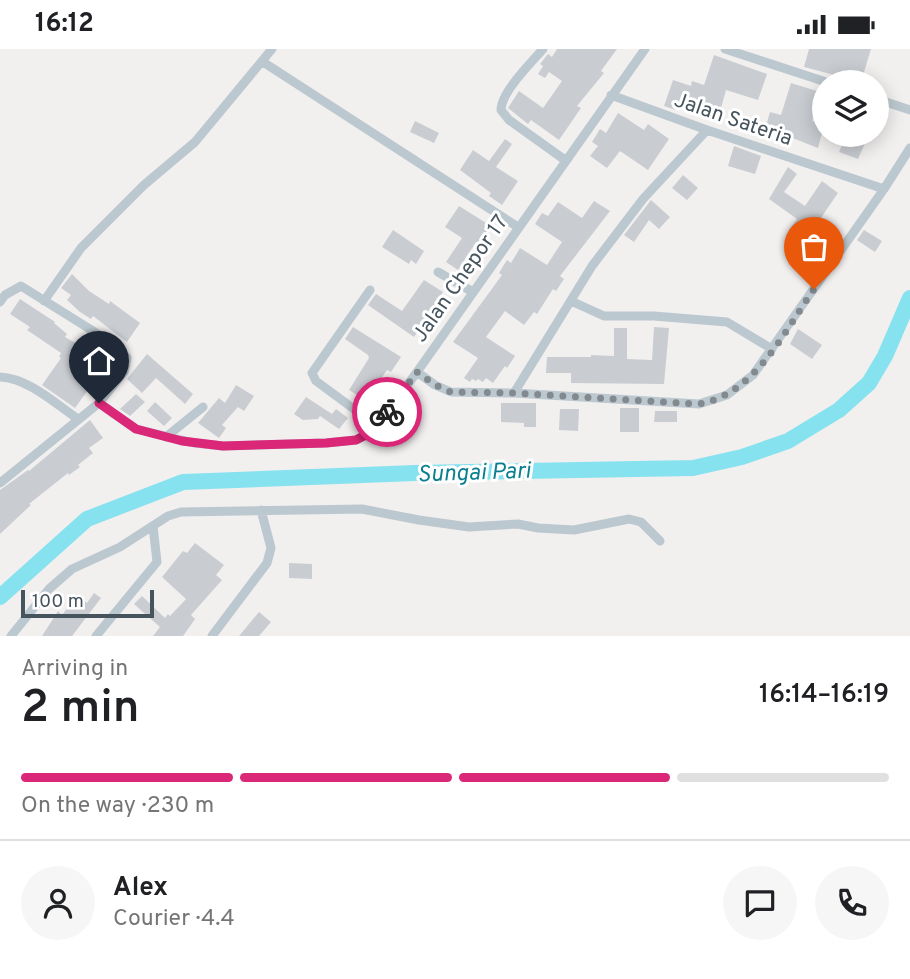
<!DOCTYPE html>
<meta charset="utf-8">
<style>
:root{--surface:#fff;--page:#f6f6f6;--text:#202124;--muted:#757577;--line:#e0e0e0;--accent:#db2777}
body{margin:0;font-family:Overpass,sans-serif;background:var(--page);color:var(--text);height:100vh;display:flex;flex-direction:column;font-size:26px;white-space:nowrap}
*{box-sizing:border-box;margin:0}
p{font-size:23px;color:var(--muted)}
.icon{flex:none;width:38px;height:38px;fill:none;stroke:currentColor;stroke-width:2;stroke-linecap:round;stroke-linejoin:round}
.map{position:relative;height:587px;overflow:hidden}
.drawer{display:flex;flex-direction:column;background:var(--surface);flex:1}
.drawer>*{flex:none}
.tools{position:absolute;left:812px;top:21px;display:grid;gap:14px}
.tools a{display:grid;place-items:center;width:77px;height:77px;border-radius:50%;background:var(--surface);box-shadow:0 4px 18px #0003;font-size:35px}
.scale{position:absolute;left:21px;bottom:18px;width:133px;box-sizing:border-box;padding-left:7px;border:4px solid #46545d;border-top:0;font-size:19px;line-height:24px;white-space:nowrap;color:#46545d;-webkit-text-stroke:5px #fff;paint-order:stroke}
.pin{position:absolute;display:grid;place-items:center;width:60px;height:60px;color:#fff;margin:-72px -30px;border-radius:50% 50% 50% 0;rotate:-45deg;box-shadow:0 0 7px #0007}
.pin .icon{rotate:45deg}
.courier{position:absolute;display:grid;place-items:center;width:70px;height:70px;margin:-35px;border:5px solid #db2777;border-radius:50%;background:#fff;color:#222;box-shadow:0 2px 9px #0007}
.head em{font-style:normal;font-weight:600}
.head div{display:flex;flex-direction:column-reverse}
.head{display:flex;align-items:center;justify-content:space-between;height:119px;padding:0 21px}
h1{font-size:46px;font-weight:600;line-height:52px}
.bar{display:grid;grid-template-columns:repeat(4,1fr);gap:10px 7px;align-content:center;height:84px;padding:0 21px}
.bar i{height:9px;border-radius:5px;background:var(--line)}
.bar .selected{background:var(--accent)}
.bar p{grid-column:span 4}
.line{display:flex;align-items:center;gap:18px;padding:0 21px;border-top:2px solid var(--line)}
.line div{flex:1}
.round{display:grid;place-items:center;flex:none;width:74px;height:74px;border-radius:37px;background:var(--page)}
.status{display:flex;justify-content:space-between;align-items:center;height:49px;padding:0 35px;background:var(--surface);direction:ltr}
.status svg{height:19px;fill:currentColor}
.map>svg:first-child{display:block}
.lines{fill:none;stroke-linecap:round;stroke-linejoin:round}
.river{stroke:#87e2ef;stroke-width:16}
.building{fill:#c9cdd2}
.minor{stroke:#bcc8cf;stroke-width:9}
.done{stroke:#828a90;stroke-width:7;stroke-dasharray:0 12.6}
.route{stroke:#db2777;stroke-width:9}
.labels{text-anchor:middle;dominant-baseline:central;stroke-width:6;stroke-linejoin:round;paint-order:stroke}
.street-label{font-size:21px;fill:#46545d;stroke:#fff}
.water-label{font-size:23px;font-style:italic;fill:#097f90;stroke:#fff}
</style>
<div class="status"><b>16:12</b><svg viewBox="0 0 49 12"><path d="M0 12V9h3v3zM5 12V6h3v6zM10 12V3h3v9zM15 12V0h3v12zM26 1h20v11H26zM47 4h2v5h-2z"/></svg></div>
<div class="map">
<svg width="910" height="587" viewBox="0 0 910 587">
<rect width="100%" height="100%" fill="#f2efef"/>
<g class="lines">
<path class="river" d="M0,548L87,470L183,433L415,424L693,419L742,408L788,392L839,361L869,334L885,307L910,249"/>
</g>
<path class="building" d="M557,0H617L601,22L604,24L577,57L581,59L559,91L531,71L528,75L508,59L519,42L543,59L562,32L549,23L545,29L538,25L543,17L540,15L548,5L552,8Z
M809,0H871L861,33L804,18Z
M714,6L767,25L758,51L726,41L720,63L702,58L700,65L677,58L676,61L664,57L673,31L691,37L692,32L704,36Z
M791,34L820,43L812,72L824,76L818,99L785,86L786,84L766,77L770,63L781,66Z
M618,64L644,81L648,75L669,90L648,121L620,102L607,119L590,107L598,97L592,93L600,80L606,84Z
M415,72L439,84L434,94L410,83Z
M846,86L866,92L858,110L839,103Z
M505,90L512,95L496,118L518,132L502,156L489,147L491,144L460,121L473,101L489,112Z
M734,97L761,107L755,125L728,117Z
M788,118L797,125L784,143L805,157L822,132L838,144L814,179L824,185L818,194L810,188L808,191L801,188L789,181L797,170L769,150Z
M683,126L698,139L687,151L672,139Z
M651,151L670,168L659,180L649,171L634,193L624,186Z
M594,152L610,162L560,227L564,230L556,242L553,240L537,265L534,263L524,276L505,262L486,288L515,307L507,319L505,317L493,334L486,329L483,333L478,330L476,332L472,330L470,333L464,329L478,309L453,293L502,226L499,224L507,211L511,214L520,199L547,216L562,193L535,175L542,164L548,167L558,153L582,169Z
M459,157L491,177L479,195L476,193L458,221L446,213L462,189L445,178Z
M393,181L424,202L416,215L411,211L409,215L382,198Z
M864,181L882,192L875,203L857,191Z
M72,225L89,242L109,255L110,252L140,274L127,293L93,267L91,270L80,263L67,251L71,246L61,239Z
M424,231L443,243L433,259L438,262L429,274L425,272L414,288L368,256L376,245L402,262Z
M20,250L55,273L54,274L67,285L65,288L88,301L89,299L104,310L89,330L93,334L75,359L42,336L61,309L59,308L61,304L27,281L30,278L10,265Z
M353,278L401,308L391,323L387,321L380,331L379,330L365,351L349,341L369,309L368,306L345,290Z
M654,278L669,279L664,335L571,334V324H546L547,308H591V306L614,307V279H627V310L652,311Z
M798,280L822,296L812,310L790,295Z
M147,305L193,345L185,355L156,329L142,344L127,330Z
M236,336L254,347L244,362L238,358L222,376L226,379L219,389L198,374L219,349L225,354Z
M136,345L145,353L130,367L120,360Z
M306,348L332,365L336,360L348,369L339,380L320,367L318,370L303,371L294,365Z
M155,353L172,369L164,377L147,362Z
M501,354H536V378H524V374L501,373Z
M620,359H639V383H620Z
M560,360H579L578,382L559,381Z
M655,362H677V373H654Z
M90,371L103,389L89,399L93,404L78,416L80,418L69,426L68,424L29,455L31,456L0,485V441L28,421L29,422Z
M195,494L224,516L216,526L222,531L191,566L195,570L183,587H153L160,578L134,555L142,547L165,569L168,565L170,567L186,550L162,528L183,502L187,504Z
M289,514L312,515V530L289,529Z
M94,544L101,549L72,587H42L58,562L62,566L77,546L87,554Z
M259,563L271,573L259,587H239Z"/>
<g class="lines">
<path class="minor" d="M543,0C531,14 501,43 501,61L509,71L565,111
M725,0L826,33
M263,13L518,178
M611,46L707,81L884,140
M877,50L910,61
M438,223L473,243
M370,241L312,324L316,332L377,377
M44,252L81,199L144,136L195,93L272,0
M571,252L604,267H654L727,273L772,300
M0,253L5,246L21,237L117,297L127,309L124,323L99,354L0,434
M417,323L435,336L451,343L514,344L699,355L727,346L753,326L884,140L910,99
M0,328C28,329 56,355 78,370
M514,344L592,217L643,150L707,81
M99,354L136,380L194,394L223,397L326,394L356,391L365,387L377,377L417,323L645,0
M166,388L203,358
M11,587L49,540L72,520L120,498L168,467L181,463L362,460L419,471L469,478L518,475L538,479L574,481L629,470L641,473L660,492
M96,587L157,513L153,477
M212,587L267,514L271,499L261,461"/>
</g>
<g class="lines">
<path class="done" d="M387,363L417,323L435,336L451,343L514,344L699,355C755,345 784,283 814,240"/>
<path class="route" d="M99,354L136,380L182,392L223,397L326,394L356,391L371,383L387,363"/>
</g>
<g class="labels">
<g class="street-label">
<text transform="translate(733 71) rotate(19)">Jalan Sateria</text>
<text transform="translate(461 230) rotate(-55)">Jalan Chepor 17</text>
</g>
<g class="water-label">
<text transform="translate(474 425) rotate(-2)">Sungai Pari</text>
</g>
</g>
</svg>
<div class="tools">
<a><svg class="icon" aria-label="layers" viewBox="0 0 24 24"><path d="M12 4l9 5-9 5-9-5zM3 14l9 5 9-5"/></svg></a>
</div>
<div class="scale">100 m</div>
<div class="pin" style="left:814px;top:240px;background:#ea580c"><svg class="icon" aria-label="bag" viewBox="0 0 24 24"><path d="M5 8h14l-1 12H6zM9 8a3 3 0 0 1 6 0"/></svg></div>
<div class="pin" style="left:99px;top:354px;background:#1f2937"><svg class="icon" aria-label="home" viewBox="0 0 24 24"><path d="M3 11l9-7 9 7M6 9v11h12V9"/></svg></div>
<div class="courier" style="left:387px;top:363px"><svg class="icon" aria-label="bike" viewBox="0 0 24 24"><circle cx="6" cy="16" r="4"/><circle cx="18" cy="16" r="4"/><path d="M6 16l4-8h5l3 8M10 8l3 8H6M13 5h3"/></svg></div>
</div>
<section class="drawer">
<div class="head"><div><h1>2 min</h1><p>Arriving in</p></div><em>16:14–16:19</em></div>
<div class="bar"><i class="selected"></i><i class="selected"></i><i class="selected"></i><i></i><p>On the way · 230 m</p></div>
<div class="line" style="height:126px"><a class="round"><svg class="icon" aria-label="person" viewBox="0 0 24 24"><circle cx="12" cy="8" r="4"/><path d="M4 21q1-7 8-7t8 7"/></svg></a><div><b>Alex</b><p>Courier · 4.4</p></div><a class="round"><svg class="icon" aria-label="chat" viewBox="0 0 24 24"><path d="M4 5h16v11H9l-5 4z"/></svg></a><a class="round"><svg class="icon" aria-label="phone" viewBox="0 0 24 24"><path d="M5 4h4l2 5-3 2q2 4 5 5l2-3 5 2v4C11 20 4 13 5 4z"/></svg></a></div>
</section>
